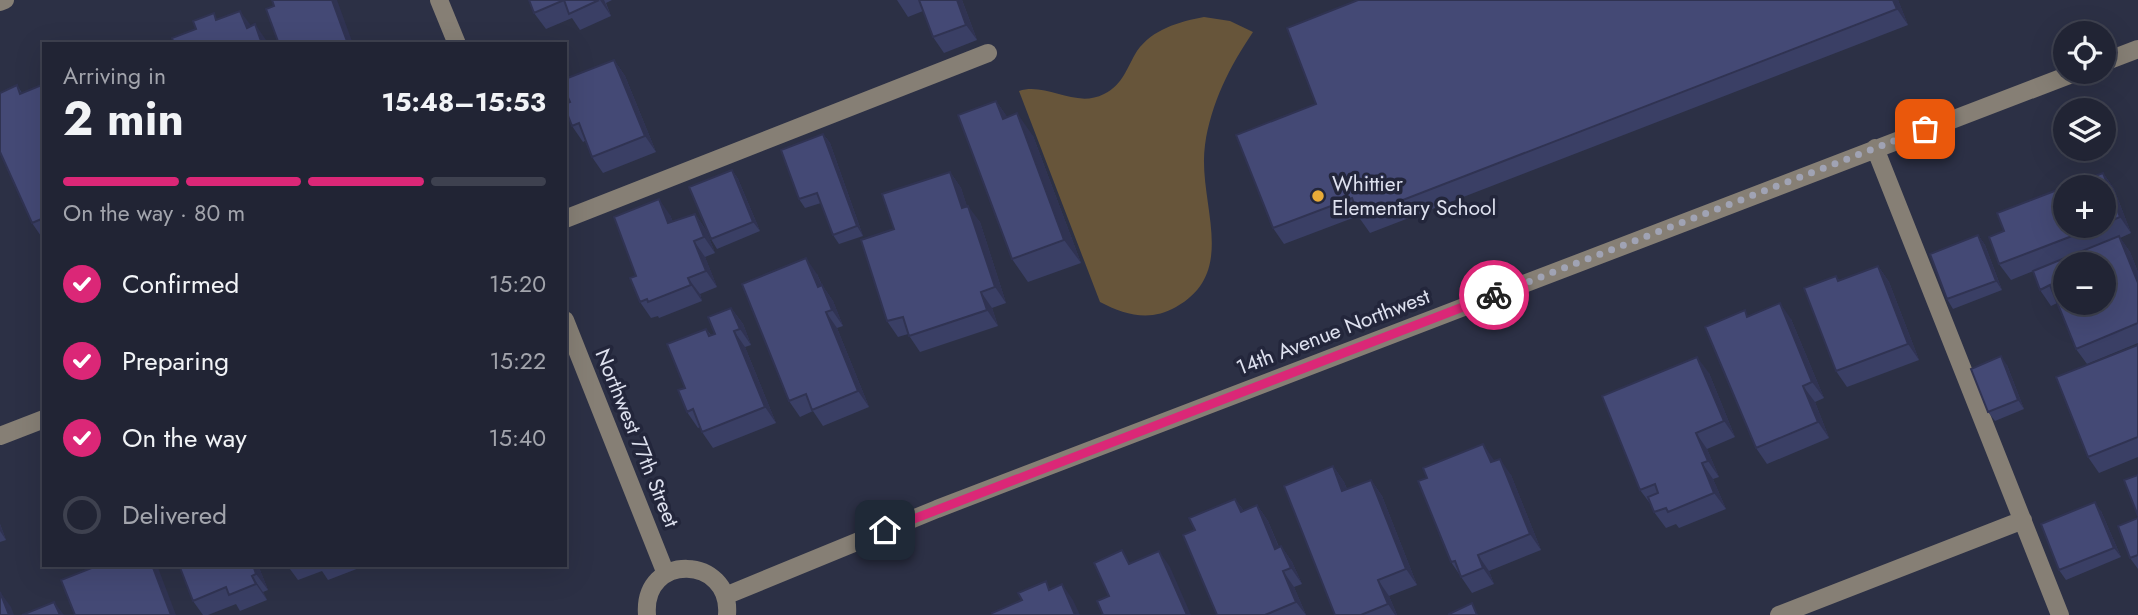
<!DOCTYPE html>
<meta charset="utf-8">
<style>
:root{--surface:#212434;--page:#2d3040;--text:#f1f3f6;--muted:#a2a4ac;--line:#3e414f;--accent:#db2777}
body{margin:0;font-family:Jost,sans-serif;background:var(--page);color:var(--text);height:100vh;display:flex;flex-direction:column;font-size:26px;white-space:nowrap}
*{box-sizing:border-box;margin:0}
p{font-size:23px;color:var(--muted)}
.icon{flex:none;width:38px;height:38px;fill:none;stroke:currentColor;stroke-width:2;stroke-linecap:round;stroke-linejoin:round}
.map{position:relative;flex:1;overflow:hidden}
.details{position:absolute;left:42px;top:42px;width:525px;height:525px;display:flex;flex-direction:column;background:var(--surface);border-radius:0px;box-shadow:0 7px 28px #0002,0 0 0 2px var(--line)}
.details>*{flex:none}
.controls{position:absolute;left:2053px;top:21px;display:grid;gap:14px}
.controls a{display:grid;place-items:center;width:63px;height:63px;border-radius:50%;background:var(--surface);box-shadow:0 7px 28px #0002,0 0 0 2px var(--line);font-size:35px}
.pin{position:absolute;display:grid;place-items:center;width:60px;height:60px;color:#fff;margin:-30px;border-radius:14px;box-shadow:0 4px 10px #0006}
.courier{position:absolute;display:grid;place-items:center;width:70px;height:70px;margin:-35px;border:5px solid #db2777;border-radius:50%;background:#fff;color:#222;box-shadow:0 2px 9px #0007}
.headline em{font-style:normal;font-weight:700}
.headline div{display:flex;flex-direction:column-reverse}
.headline{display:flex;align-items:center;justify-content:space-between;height:119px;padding:0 21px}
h1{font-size:46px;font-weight:700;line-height:52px}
.bar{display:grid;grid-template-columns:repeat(4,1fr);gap:10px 7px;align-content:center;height:84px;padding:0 21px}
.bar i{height:9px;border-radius:5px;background:var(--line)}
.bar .selected{background:var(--accent)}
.bar p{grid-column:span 4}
ol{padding:0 21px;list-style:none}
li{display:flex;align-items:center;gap:21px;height:77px}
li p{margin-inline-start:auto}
li .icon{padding:7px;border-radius:50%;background:var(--accent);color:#fff;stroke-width:4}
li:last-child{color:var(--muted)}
li i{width:38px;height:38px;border:4px solid var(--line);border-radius:50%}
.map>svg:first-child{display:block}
.green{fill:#67553a}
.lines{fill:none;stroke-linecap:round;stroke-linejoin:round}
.minor{stroke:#867f75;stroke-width:18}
.wall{fill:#3a3f65}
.shaded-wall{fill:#303352}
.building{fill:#444975;stroke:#303352;stroke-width:2;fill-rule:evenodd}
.done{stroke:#a0a3b4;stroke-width:7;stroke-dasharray:0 12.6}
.route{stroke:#db2777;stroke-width:9}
.poi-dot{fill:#e9ab38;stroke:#23263b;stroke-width:2.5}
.labels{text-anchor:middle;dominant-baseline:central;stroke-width:7;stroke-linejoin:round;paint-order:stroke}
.poi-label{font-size:21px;fill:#dee1ef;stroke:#23263b;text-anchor:start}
.street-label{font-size:21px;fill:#dee1ef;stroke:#23263b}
</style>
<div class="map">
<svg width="2138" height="615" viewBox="0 0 2138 615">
<rect width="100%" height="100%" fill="#2c3045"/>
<path class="green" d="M1204,17L1230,21L1253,32C1230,66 1211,103 1205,145C1197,202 1240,271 1176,307C1150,322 1125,315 1100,302L1019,91C1047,82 1075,109 1104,94C1123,85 1127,67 1137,51C1153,29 1178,22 1204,17Z"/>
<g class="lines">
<path class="minor" d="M439,0L457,44
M0,2L5,0
M2104,62L2138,49
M1875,148L2060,615
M565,219L988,53
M565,320L666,574
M0,436L44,419
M725,596L937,509L2077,72
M647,615C642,552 732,555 727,615
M1779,615L2023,520"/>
</g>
<path class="wall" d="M529,0H612L606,3L611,16L580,30L572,18L546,29L534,13Z
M897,0H962L977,40L944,53L933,37L923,11L908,17Z
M1898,0L1908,25L1370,233L1358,216L1284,244L1273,228L1236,135Z
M614,60L625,76L656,152L603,173L592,157L585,141L583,142L572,126L570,102Z
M44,84L43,239L32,223L17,85L22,93Z
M996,101L1007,117L1033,136L1081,263L1028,282L1012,259Z
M823,134L830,143L863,236L839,244L833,235L821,203L805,208L799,199Z
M732,170L738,179L760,231L717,249L711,239Z
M950,172L961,188L967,207L980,222L1006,303L992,308L998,326L920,352L908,334L898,337L887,321L894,229Z
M2103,173L2114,189L2131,233L2120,238L2130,252L2138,272V343L2087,364L2076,349L2057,303L2051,306L2040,290L2046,266L2011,280L1999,264L2065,226H2104Z
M695,214L706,230L715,253L705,257L717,287L700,294L702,301L659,318L658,316L651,318L640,302L636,276L670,215L673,222Z
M1978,235L1985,245L2002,290L1953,309L1947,299Z
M1878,266L1889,282L1919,360L1847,387L1836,371V276L1839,280Z
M817,274L822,285L833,301L843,326L837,328L869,407L823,426L813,411L800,417L789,401Z
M731,308L743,324L751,345L745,347L776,423L713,448L702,432L700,427L698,428L687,412L685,388L706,329L711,335L715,334Z
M1749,316L1791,319L1824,398L1815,402L1829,438L1767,464L1756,448Z
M2138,345V457L2099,473L2088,457Z
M2007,365L2024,409L1995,421L1988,412Z
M1709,373L1735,437L1707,449L1719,477L1713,479L1726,509L1679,528L1676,524L1666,528L1654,512L1652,506L1640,490Z
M1494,461L1511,475L1541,550L1489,571L1494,584L1472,593L1451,562Z
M1333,466L1344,482L1347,489L1371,480L1382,496L1417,585L1389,596L1397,615H1335Z
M1235,499L1244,511L1257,505L1268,521L1279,547L1281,546L1292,562L1302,584L1294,587L1306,615H1217L1195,530Z
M2101,511L2121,557L2066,580L2059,570Z
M2138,518V569L2130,558Z
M0,524L6,540L0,542Z
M179,565H258L268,590L263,592L267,600L240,611L236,604L208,615H203L193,601Z
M287,565H367L328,580L322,571L298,580Z"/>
<path class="shaded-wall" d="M332,0H337L353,44H348Z
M600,0H604L611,16Z
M957,0H962L977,40L966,25Z
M1893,0H1898L1908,25L1897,9Z
M240,11L252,27L247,28Z
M255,24L266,40L268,44H262Z
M614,60L625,76L656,152L645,136Z
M996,101L1012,124L1003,119Z
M1017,113L1033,136L1081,263L1064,240Z
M823,134L830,143L863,236L857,226Z
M732,170L738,179L760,231L753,222Z
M950,172L961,188L973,224L962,208Z
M2103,173L2114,189L2131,233L2120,217Z
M659,199L670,215L680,239L668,223Z
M968,206L980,222L1006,303L995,287Z
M695,214L706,230L715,253L704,237Z
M1978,235L1985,245L2002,290L1996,281Z
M2119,236L2130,252L2138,272V283Z
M694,241L705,257L717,287L706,271Z
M806,258L817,274L825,293L822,285L833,301L843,326L832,310L818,287Z
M1878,266L1889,282L1919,360L1908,344Z
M688,278L700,294L702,301L691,285Z
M981,292L992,308L998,326L987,310Z
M1780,303L1791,319L1824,398L1812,382Z
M731,308L743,324L751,345L740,329Z
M826,312L837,328L869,407L858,391Z
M734,331L745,347L776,423L765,407Z
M2001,356L2007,365L2024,409L2018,400Z
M1697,357L1709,373L1735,437L1724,421Z
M1803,386L1815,402L1829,438L1818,422Z
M1696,433L1707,449L1719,477L1708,461Z
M1483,444L1494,460L1502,478L1491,462Z
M1500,459L1511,475L1541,550L1530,534Z
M1702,463L1713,479L1726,509L1714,493Z
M1333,466L1344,482L1354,507L1342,491Z
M1371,480L1382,496L1417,585L1406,569Z
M1235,499L1247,515L1241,512Z
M2095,502L2101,511L2121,557L2114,548Z
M1257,505L1268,521L1286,565L1275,549Z
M0,524L6,540L0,531Z
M1281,546L1292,562L1302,584L1291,568Z
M1159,551L1170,567L1191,615H1187Z
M1478,555L1489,571L1494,584L1483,568Z
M152,565H157L176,615H171Z
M253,565H258L268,590L256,574Z
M1283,571L1294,587L1306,615L1296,602Z
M252,576L263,592L267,600L256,584Z
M1378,580L1389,596L1397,615H1395L1388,604Z
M1062,584L1073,600L1080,615H1075Z
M0,592L11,607L14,615H9Z
M54,602L64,615H60Z"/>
<path class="building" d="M272,0H332L348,44H279L266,9L274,6Z
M529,0H599L569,14L564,0L534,13Z
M919,0H957L966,25L933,37Z
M1358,0H1893L1897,9L1359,217L1352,198L1273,228L1236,135L1316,104L1287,28Z
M240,11L247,28L255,24L262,44H174L172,38L196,29L193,21L214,13L216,20Z
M614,60L645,136L592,157L579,123L572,126L565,108V104L570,102L565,91V79Z
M44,84V218L32,223L0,152V93L17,85L20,94Z
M996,101L1003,119L1017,113L1064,240L1012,259L958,115Z
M823,134L857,226L833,235L817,193L799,199L781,150Z
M732,170L753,222L711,239L689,187Z
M950,172L962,208L968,206L995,287L981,292L987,310L909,336L903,317L887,321L861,240L894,229L882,194Z
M2103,173L2120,217L2104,224V187H2065Z
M2065,187V226H2098L1999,264L1989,237L2004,231L1997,213Z
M659,199L668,223L695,214L704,237L694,241L706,271L688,278L691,285L648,302L647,299L640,302L630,278L636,276L614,217Z
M1978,235L1996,281L1947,299L1930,254Z
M2119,236L2138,283V323L2076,349L2050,285L2040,290L2033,271ZM2065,264H2104V303H2065Z
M806,258L818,287L822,285L832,310L826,312L858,391L812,410L806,394L789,401L742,284Z
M1878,266L1908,344L1836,371L1804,288L1836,276L1838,281Z
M1780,303L1812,382L1803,386L1818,422L1756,448L1705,327L1745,310L1747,317Z
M731,308L740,329L734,331L765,407L702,432L693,409L687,412L678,390L685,388L667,344L706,329L709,336L715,334L708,317Z
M2138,345V437L2088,457L2056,377Z
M2001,356L2018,400L1988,412L1971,369Z
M1697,357L1724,421L1696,433L1708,461L1702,463L1714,493L1668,512L1666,508L1654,512L1648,497L1658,493L1655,484L1640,490L1602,396Z
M1483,444L1491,462L1500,459L1530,534L1478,555L1483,568L1461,577L1455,561L1451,562L1418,481L1427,478L1423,468Z
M1333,466L1342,491L1371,480L1406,569L1378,580L1388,604L1361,615H1335L1284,486Z
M2138,475V516L2124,480Z
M1235,499L1241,512L1257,505L1275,549L1281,546L1291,568L1283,571L1296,602L1265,615H1217L1183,535L1195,530L1189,518Z
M2095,502L2114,548L2059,570L2041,524Z
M2138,518V555L2130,558L2118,526Z
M1122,550L1129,564L1159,551L1187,615H1103L1097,601L1109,596L1094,563Z
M99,565H152L171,615H75L61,580Z
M179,565H253L256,574L252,576L256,584L229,595L226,587L193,601Z
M1046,581L1049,590L1062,584L1075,615H993L992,613L1022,600L1018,593Z
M0,592L9,615H0Z
M54,602L60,615H22Z
M1472,603L1477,615H1449V614Z"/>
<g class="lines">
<path class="done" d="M1494,295L1925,129"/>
<path class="route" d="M885,530L1494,295"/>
</g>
<circle class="poi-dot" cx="1318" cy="196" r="7"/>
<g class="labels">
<g class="poi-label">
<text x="1332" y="184">Whittier<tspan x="1332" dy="24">Elementary School</tspan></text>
</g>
<g class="street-label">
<text transform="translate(1333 332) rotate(-21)">14th Avenue Northwest</text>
<text transform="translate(637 438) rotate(68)">Northwest 77th Street</text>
</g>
</g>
</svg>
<div class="controls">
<a><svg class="icon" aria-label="locate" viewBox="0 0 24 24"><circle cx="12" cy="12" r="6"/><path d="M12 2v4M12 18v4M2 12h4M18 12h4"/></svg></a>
<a><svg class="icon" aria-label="layers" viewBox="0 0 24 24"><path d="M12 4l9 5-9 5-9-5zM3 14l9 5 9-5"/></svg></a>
<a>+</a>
<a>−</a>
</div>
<div class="pin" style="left:1925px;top:129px;background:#ea580c"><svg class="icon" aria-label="bag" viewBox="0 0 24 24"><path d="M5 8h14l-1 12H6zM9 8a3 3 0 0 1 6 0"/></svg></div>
<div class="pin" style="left:885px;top:530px;background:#1f2937"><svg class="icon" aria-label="home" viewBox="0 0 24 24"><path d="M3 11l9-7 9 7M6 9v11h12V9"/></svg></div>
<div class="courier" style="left:1494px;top:295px"><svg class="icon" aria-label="bike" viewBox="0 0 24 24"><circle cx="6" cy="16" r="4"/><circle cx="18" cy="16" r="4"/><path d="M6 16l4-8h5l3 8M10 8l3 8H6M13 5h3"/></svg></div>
<section class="details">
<div class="headline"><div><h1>2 min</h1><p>Arriving in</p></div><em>15:48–15:53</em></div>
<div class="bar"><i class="selected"></i><i class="selected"></i><i class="selected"></i><i></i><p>On the way · 80 m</p></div>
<ol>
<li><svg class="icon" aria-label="check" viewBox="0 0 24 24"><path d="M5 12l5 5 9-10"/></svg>Confirmed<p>15:20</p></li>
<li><svg class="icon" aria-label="check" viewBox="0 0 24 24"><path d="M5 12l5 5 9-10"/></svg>Preparing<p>15:22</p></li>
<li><svg class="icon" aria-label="check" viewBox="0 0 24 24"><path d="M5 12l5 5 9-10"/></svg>On the way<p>15:40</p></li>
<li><i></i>Delivered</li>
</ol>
</section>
</div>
